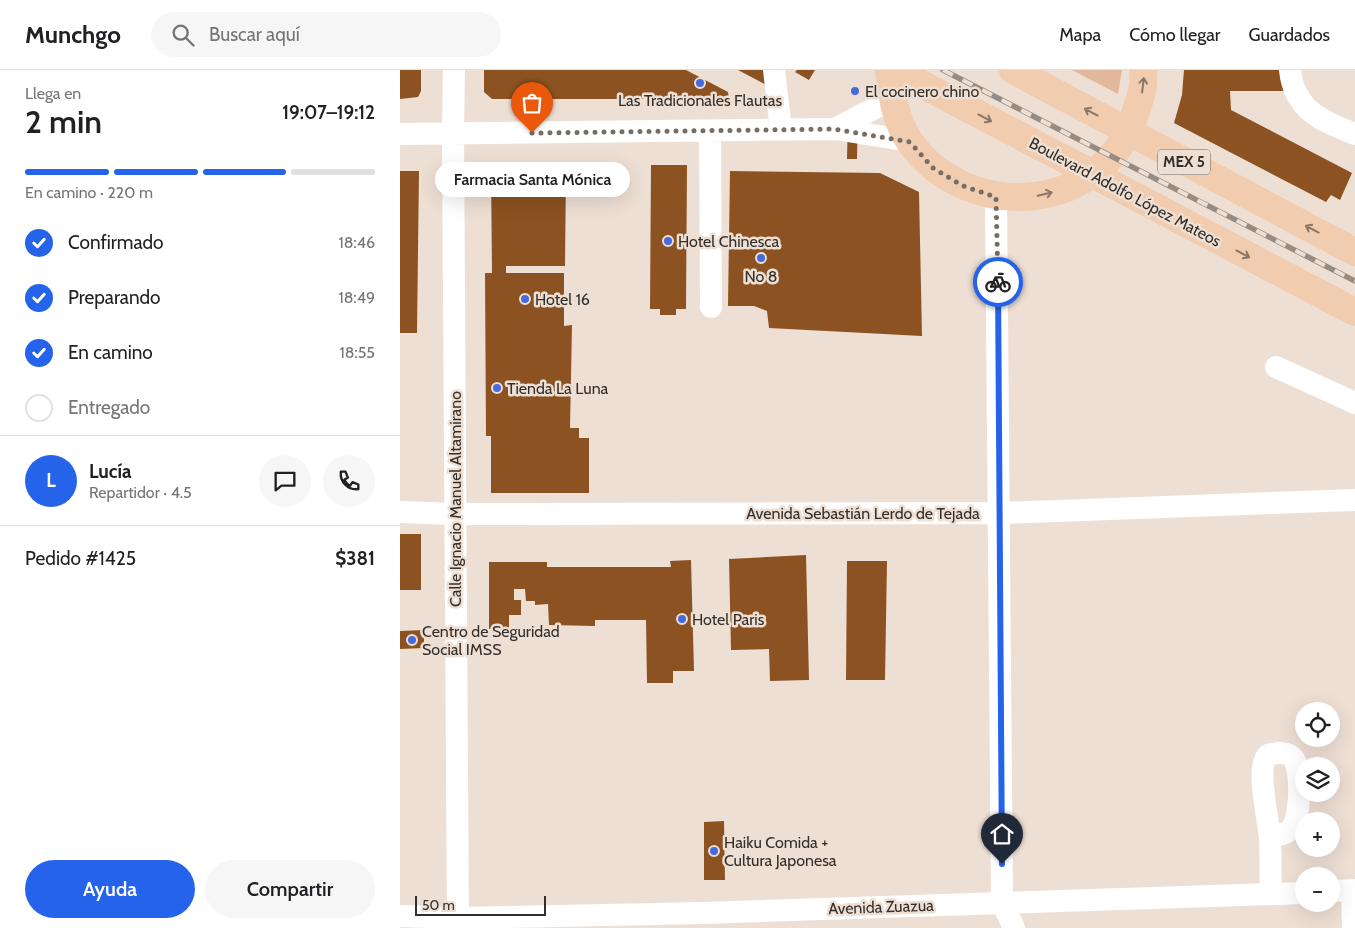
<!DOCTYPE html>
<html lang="es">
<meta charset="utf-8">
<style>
:root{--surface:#fff;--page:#f6f6f6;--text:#202124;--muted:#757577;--line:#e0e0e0;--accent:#2563eb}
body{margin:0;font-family:Cabin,sans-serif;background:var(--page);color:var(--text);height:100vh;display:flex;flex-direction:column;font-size:19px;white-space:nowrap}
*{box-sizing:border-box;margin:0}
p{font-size:16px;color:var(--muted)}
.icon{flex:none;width:28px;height:28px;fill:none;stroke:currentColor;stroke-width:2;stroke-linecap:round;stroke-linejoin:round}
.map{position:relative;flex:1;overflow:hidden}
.panel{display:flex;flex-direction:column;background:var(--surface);width:400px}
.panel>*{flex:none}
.tools{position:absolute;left:895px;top:632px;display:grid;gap:10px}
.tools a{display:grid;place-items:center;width:45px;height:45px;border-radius:50%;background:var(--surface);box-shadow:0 5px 20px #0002;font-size:25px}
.scale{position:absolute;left:15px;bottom:12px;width:131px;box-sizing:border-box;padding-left:5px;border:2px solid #352f2b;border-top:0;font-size:14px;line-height:18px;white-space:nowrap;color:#352f2b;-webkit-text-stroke:4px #eedfd4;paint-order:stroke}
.pin{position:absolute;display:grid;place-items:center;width:42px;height:42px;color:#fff;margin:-51px -21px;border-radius:50% 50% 50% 0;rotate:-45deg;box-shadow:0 0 5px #0007}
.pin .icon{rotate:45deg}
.courier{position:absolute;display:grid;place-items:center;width:50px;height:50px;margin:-25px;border:4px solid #2563eb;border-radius:50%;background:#fff;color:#222;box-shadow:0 1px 6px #0007}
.bubble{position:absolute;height:35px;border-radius:18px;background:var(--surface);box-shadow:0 5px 20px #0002;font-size:16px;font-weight:600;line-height:35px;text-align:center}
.headline em{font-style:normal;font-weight:600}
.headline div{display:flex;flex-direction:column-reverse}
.headline{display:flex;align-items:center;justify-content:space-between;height:85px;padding:0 25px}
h1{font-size:32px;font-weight:600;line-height:38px}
.bar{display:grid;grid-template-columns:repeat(4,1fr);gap:8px 5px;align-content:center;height:60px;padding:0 25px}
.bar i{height:6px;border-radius:4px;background:var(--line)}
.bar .current{background:var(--accent)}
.bar p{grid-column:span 4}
.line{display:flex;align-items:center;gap:12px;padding:0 25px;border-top:1px solid var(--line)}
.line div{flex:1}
.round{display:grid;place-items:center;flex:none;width:52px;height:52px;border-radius:26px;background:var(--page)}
ol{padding:0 25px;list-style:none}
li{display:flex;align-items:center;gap:15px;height:55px}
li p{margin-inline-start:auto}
li .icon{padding:5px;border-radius:50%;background:var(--accent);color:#fff;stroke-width:4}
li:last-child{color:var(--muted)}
li i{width:28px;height:28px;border:2px solid var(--line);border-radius:50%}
.cta{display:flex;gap:10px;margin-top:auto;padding:10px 25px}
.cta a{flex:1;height:58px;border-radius:30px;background:var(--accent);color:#fff;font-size:20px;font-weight:600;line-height:58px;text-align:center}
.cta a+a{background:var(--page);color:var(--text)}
header{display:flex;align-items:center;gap:30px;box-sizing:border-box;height:70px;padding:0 25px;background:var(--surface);border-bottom:1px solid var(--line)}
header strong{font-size:24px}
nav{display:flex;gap:28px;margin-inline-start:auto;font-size:18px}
.search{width:350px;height:45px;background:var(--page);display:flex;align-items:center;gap:12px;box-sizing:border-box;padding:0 18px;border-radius:28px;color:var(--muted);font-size:19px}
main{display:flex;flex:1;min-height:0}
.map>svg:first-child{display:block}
.green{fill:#e2b89a}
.building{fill:#8c5221}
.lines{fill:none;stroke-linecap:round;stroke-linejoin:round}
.minor{stroke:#fff;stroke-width:22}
.major{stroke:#f2ccaf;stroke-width:28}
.rail-casing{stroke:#968c84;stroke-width:5.5}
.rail{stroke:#eedfd4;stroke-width:4;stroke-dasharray:11;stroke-linecap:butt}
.oneway{stroke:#8a7666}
.done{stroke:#766d66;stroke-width:5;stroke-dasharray:0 9}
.route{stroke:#2563eb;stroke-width:6}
.poi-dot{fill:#476add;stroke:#eedfd4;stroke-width:2}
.labels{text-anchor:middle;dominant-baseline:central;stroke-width:5;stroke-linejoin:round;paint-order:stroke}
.shield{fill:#eedfd4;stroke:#6c645e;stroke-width:1}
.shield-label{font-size:15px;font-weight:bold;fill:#352f2b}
.poi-label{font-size:16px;fill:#352f2b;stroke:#eedfd4;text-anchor:start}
.street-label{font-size:16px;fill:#352f2b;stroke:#eedfd4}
</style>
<header>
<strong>Munchgo</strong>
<div class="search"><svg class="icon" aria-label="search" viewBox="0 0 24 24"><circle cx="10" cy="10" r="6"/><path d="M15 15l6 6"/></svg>Buscar aquí</div>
<nav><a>Mapa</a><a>Cómo llegar</a><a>Guardados</a></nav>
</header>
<main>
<section class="panel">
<div class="headline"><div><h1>2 min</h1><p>Llega en</p></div><em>19:07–19:12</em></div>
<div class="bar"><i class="current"></i><i class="current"></i><i class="current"></i><i></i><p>En camino · 220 m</p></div>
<ol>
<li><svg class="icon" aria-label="check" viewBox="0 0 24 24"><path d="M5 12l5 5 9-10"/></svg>Confirmado<p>18:46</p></li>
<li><svg class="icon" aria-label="check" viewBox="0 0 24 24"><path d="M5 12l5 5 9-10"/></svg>Preparando<p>18:49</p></li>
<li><svg class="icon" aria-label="check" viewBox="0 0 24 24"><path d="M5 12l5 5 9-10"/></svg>En camino<p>18:55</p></li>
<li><i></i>Entregado</li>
</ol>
<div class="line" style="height:90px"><b class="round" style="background:var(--accent);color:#fff">L</b><div><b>Lucía</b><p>Repartidor · 4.5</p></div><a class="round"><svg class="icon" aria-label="chat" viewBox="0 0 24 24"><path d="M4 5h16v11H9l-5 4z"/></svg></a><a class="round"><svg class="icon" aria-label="phone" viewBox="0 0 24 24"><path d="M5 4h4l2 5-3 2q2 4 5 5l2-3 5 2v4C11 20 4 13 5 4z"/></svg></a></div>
<div class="line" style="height:65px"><div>Pedido #1425</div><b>$381</b></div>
<div class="cta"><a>Ayuda</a><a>Compartir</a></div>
</section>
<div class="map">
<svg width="955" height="858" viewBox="0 0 955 858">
<rect width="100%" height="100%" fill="#eedfd4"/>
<path class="green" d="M672,0H722L718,24Z"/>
<path class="building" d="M0,0H21V21L18,27L0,29Z
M84,0H286L328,22L329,29H92L84,22Z
M338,0H367L368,16Z
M397,0H415L409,10L395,2Z
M784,0H884L887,21H830L831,40L952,103L940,130L931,125L926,132L774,53L782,25Z
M448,44H458L457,89H447Z
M251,95H287L286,239H276V245H260V239H250Z
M91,100H166L165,196H106V203H164V256L172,255L170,358H179V368H189V423H91V366H86L85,203H92Z
M0,101H19L17,263H0Z
M330,101L480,103L519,122L522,266L369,258L367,241L354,236H328Z
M0,464H21V520H0Z
M406,485L409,610L370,611L369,579L331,580L329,489Z
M291,490L294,601H273V613H247L246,550H195V556L149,555L148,534L135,535V531H126L125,519H114V530H121V545H109V559H89V492H147V497H271L270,491Z
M447,491H487L485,610H446Z
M24,560V578L0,579V561Z
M324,751L325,810H304V752Z"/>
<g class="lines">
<path class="minor" d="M54,0L53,64L58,858
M374,0L381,60
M890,0C894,40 922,51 955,64
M435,59L492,29
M310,61L311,237
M0,64L435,59L510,71
M596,127L602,832L614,858
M876,297L955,333
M0,442L55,444L600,443L955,430
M870,767C876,765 886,765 891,759C901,749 902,699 893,688C888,681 875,683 868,685C855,697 869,751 870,769C871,787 870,806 871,824
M931,821L955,820
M952,821L953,858
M0,846L58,848L303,843L904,823"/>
<path class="major" d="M489,0C492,26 495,50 510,72C569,154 703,144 735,44C740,29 745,16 743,0
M495,0L955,242
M613,0L955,182"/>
<defs>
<path id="rail" d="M543,0L955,211"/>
</defs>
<use href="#rail" class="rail-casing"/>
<use href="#rail" class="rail"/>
</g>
<defs><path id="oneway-shaft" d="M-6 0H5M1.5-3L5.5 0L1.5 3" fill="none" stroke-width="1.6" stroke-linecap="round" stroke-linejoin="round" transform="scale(1.25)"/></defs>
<g class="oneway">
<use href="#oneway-shaft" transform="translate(743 15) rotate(-83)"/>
<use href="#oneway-shaft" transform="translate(691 42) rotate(-152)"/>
<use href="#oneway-shaft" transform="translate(585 48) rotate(28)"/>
<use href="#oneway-shaft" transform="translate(645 124) rotate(-13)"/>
<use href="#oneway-shaft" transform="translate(912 159) rotate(-152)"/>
<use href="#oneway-shaft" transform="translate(843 184) rotate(28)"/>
</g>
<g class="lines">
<path class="done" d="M132,63L434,59L510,72L533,98L563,116L596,127L598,212"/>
<path class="route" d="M598,212L602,794"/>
</g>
<g class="poi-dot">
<circle cx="300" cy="13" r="5"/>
<circle cx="455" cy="21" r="5"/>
<circle cx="268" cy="171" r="5"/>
<circle cx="361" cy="188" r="5"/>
<circle cx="125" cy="229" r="5"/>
<circle cx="97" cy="318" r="5"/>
<circle cx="282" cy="549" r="5"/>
<circle cx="12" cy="570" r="5"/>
<circle cx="314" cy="781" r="5"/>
</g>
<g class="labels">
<rect class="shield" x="758" y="79.5" width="52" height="25" rx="4"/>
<g class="shield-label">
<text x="784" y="92">MEX 5</text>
</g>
<g class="poi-label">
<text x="465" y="21">El cocinero chino</text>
<text x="300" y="30" text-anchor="middle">Las Tradicionales Flautas</text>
<text x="278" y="171">Hotel Chinesca</text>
<text x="361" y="206" text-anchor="middle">No 8</text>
<text x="135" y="229">Hotel 16</text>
<text x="107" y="318">Tienda La Luna</text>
<text x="292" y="549">Hotel Paris</text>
<text x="22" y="561">Centro de Seguridad<tspan x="22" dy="18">Social IMSS</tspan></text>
<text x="324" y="772">Haiku Comida +<tspan x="324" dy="18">Cultura Japonesa</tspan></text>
</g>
<g class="street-label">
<text transform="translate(725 122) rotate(28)">Boulevard Adolfo López Mateos</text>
<text transform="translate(55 429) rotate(-90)">Calle Ignacio Manuel Altamirano</text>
<text x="463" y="443">Avenida Sebastián Lerdo de Tejada</text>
<text transform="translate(481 837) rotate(-2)">Avenida Zuazua</text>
</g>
</g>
</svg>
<div class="tools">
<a><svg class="icon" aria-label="locate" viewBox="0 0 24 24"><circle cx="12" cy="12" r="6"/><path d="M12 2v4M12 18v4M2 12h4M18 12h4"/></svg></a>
<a><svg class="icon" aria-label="layers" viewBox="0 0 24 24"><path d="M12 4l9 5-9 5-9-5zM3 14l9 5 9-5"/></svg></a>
<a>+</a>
<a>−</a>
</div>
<div class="scale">50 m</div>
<div class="pin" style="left:132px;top:63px;background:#ea580c"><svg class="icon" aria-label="bag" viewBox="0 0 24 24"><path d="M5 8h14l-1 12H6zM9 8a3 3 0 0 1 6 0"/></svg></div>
<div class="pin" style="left:602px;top:794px;background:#1f2937"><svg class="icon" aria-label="home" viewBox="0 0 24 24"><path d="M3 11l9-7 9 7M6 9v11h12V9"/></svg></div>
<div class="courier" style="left:598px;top:212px"><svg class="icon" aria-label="bike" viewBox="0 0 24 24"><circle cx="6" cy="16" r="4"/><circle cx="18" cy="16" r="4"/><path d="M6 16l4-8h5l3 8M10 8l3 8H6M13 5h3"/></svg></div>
<div class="bubble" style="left:35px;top:92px;width:195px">Farmacia Santa Mónica</div>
</div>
</main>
